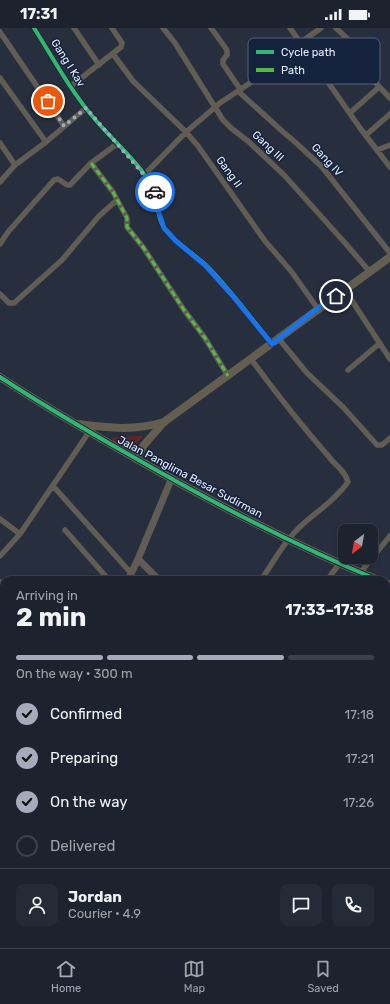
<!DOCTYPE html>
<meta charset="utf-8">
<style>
:root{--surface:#1d232e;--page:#252b36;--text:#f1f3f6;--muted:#a0a4aa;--line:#3b404a;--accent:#a4acbb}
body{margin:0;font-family:Rubik,sans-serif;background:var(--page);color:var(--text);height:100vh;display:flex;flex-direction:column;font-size:15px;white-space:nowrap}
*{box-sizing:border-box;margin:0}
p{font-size:13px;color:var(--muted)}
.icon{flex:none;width:22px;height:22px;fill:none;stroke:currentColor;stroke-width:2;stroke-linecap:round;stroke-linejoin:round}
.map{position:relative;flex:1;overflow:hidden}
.drawer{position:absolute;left:0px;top:548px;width:390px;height:372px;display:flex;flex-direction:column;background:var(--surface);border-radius:12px 12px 0 0;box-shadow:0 2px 6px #0003,0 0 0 1px var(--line)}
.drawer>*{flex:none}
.needle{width:26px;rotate:211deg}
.buttons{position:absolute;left:338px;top:496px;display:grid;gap:8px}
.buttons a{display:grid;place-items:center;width:40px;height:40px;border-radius:8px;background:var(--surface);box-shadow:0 2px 6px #0003,0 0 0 1px var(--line);font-size:20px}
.pin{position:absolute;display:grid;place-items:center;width:34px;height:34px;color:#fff;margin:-17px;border:2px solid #fff;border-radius:50%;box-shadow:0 1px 4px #0007}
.courier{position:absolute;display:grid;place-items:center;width:40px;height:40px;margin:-20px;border:3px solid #1a73e8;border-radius:50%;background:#fff;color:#222;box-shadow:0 1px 5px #0007}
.headline em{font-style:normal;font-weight:700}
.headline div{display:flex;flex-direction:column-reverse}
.headline{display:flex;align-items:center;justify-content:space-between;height:68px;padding:0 16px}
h1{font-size:26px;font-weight:700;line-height:30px}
.bar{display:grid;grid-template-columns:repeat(4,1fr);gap:6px 4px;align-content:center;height:48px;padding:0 16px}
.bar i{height:5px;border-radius:3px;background:var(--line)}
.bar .selected{background:var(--accent)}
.bar p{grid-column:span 4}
.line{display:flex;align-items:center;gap:10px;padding:0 16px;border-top:1px solid var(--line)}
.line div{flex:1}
.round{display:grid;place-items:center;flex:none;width:42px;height:42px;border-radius:8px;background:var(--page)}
ol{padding:0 16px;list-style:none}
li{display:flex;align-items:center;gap:12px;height:44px}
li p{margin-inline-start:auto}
li .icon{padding:4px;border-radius:50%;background:var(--accent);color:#111;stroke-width:4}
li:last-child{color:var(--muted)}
li i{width:22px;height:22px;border:2px solid var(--line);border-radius:50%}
.status{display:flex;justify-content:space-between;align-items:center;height:28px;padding:0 20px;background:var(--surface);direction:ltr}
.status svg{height:11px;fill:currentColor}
.tab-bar{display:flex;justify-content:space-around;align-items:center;height:56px;border-top:1px solid var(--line);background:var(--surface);font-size:11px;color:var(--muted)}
.tab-bar a{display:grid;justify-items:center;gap:2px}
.tab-bar .selected{color:var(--accent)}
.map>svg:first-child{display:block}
.green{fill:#612528}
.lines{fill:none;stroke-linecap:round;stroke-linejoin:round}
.minor{stroke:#615d55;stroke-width:5.5}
.tertiary{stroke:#615d55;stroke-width:7}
.secondary{stroke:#645e51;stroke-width:8}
.quiet{stroke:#58b947;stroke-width:3;stroke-dasharray:6 3;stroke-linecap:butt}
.cycleway-casing{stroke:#14223d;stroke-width:6}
.cycleway{stroke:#33b770;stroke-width:4}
.done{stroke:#a4acbb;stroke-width:4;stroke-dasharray:0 7.2}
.route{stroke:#1a73e8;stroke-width:5}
.labels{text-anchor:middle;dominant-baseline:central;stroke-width:3;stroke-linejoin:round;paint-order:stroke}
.street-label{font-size:11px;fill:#e7effe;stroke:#14223d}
.key{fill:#14223d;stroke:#536077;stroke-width:1}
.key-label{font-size:11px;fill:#e7effe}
</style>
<div class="status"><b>17:31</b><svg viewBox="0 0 49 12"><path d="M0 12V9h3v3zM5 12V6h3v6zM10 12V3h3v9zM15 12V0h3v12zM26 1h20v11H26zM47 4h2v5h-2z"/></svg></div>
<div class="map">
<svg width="390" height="920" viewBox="0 0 390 920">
<rect width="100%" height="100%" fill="#272f3e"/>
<path class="green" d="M141,408L143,409L129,421L125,422L112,414V411L113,409Z
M0,556L4,560V715L0,719Z
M4,730V776L0,770V735Z"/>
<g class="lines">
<path class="minor" d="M34,0C53,30 70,62 93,89C112,112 137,132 152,158C160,171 155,188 165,201C175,215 193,225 206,237C230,261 251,290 272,316
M74,0L99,37
M163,0L175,15L223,92L231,100L249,114L284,147L346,216L370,244
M211,0L227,22V27L223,32V36L240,61
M290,0L360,100L390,139
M336,0L376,38L377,41L372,49V51L390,70
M0,4L64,98
M113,26L133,53L186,104L198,118L265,213L291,243L318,281
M0,50L46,114
M71,58L121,19L122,15L112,0
M238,63L282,103L295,114L322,139L390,225
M350,85L379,59
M366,107L390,86
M0,115L15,137
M377,122L390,117
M91,135L113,164L127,190V199L143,219L184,282L205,310L228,348
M144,147L186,104L220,75L259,49L294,19L321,0
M0,154L15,137L46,114L86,80
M0,216L8,204L54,152L58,151L67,157H70L91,135L117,116
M345,262L390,331
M0,266L9,275H14L62,232L99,188L117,172
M279,311L307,345L343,379L377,417H382L390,410
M251,331C276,365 302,398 330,430C336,438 346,444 348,454C336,471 319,482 303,496C286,511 274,533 261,552
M348,342L380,315
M53,458L131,545
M0,491L20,506
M65,502L109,552
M0,528L20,506L89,404
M360,545L390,508
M327,552L340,535
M0,554L4,558
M386,608L390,610
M386,657L390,661
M386,705L390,701
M0,776L4,782
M386,778L390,782
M386,849L390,845
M390,859L386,865L390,872
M0,909L4,905
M0,916L3,920
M103,916L106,920
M208,916L213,920
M72,920L78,918L82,920
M161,920L164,916
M248,920L251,916
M331,920L334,916"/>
<path class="tertiary" d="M128,552L138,531
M159,552L138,531L171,452
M0,728L4,724
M386,735L390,738"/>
<path class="secondary" d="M0,349C44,378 89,404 135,430C213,475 294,517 378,552
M79,396C108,400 135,403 164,394
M136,431L144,417L164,394L390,229
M386,555L390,557"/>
<path class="quiet" d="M91,135L113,164L127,190V199L143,219L184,282L205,310L228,348
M208,916L213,920"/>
<defs>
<path id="cycleway" d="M34,0C53,30 70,62 93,89C112,112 137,132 152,158C160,171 155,188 165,201C175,215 193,225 206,237C230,261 251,290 272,316
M0,349C44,378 89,404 135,430C213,475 294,517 378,552"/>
</defs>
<use href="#cycleway" class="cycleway-casing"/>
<use href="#cycleway" class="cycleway"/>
</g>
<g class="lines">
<path class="done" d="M48,73L64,98L86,80L144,147L155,164"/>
<path class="route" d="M155,164L156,167L157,179L164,200L176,213L206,238L232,267L272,316L318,280L336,268"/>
</g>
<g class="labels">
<g class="street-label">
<text transform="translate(68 35) rotate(58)">Gang I Kav</text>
<text transform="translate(268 118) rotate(43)">Gang III</text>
<text transform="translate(327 132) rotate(47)">Gang IV</text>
<text transform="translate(229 144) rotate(54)">Gang II</text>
<text transform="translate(190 449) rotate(28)">Jalan Panglima Besar Sudirman</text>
</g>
</g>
<rect x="248" y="10" width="132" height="46" rx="6" class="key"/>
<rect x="256" y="22" width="18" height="4" fill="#33b770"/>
<rect x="256" y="40" width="18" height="4" fill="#58b947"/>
<g class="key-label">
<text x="281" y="28">Cycle path</text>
<text x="281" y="46">Path</text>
</g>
</svg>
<div class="buttons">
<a><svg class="needle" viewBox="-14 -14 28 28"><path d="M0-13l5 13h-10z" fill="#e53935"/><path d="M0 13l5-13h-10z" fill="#a0a4aa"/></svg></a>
</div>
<div class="pin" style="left:48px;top:73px;background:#ea580c"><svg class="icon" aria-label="bag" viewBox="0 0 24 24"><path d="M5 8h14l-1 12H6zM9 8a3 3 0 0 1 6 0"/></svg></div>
<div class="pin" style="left:336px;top:268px;background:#1f2937"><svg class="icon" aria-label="home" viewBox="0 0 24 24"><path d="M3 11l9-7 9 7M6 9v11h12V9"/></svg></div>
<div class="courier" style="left:155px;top:164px"><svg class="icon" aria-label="car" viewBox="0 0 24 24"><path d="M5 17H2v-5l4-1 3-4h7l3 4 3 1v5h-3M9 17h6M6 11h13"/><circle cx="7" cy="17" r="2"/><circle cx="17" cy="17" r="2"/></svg></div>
<section class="drawer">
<div class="headline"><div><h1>2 min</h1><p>Arriving in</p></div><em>17:33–17:38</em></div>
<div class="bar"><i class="selected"></i><i class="selected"></i><i class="selected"></i><i></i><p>On the way · 300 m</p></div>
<ol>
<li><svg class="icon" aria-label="check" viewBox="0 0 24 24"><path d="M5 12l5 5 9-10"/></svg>Confirmed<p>17:18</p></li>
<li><svg class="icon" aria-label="check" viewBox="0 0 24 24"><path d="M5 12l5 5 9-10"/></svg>Preparing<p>17:21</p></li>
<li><svg class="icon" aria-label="check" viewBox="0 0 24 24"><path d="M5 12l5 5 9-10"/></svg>On the way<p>17:26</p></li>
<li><i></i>Delivered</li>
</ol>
<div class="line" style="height:72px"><a class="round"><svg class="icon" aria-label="person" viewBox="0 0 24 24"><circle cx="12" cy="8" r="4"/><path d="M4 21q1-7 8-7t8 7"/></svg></a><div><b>Jordan</b><p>Courier · 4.9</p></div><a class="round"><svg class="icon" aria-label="chat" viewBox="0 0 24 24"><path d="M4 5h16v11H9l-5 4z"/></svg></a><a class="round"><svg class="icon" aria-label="phone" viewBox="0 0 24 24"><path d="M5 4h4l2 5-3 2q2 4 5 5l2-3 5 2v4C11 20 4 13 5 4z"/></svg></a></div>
</section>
</div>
<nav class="tab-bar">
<a class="selected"><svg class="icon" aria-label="home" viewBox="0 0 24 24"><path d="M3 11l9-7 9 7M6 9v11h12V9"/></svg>Home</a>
<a><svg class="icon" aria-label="map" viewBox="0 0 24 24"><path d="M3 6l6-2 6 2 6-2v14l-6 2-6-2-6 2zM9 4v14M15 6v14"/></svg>Map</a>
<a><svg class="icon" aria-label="saved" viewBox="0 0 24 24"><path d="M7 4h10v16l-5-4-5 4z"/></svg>Saved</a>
</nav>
